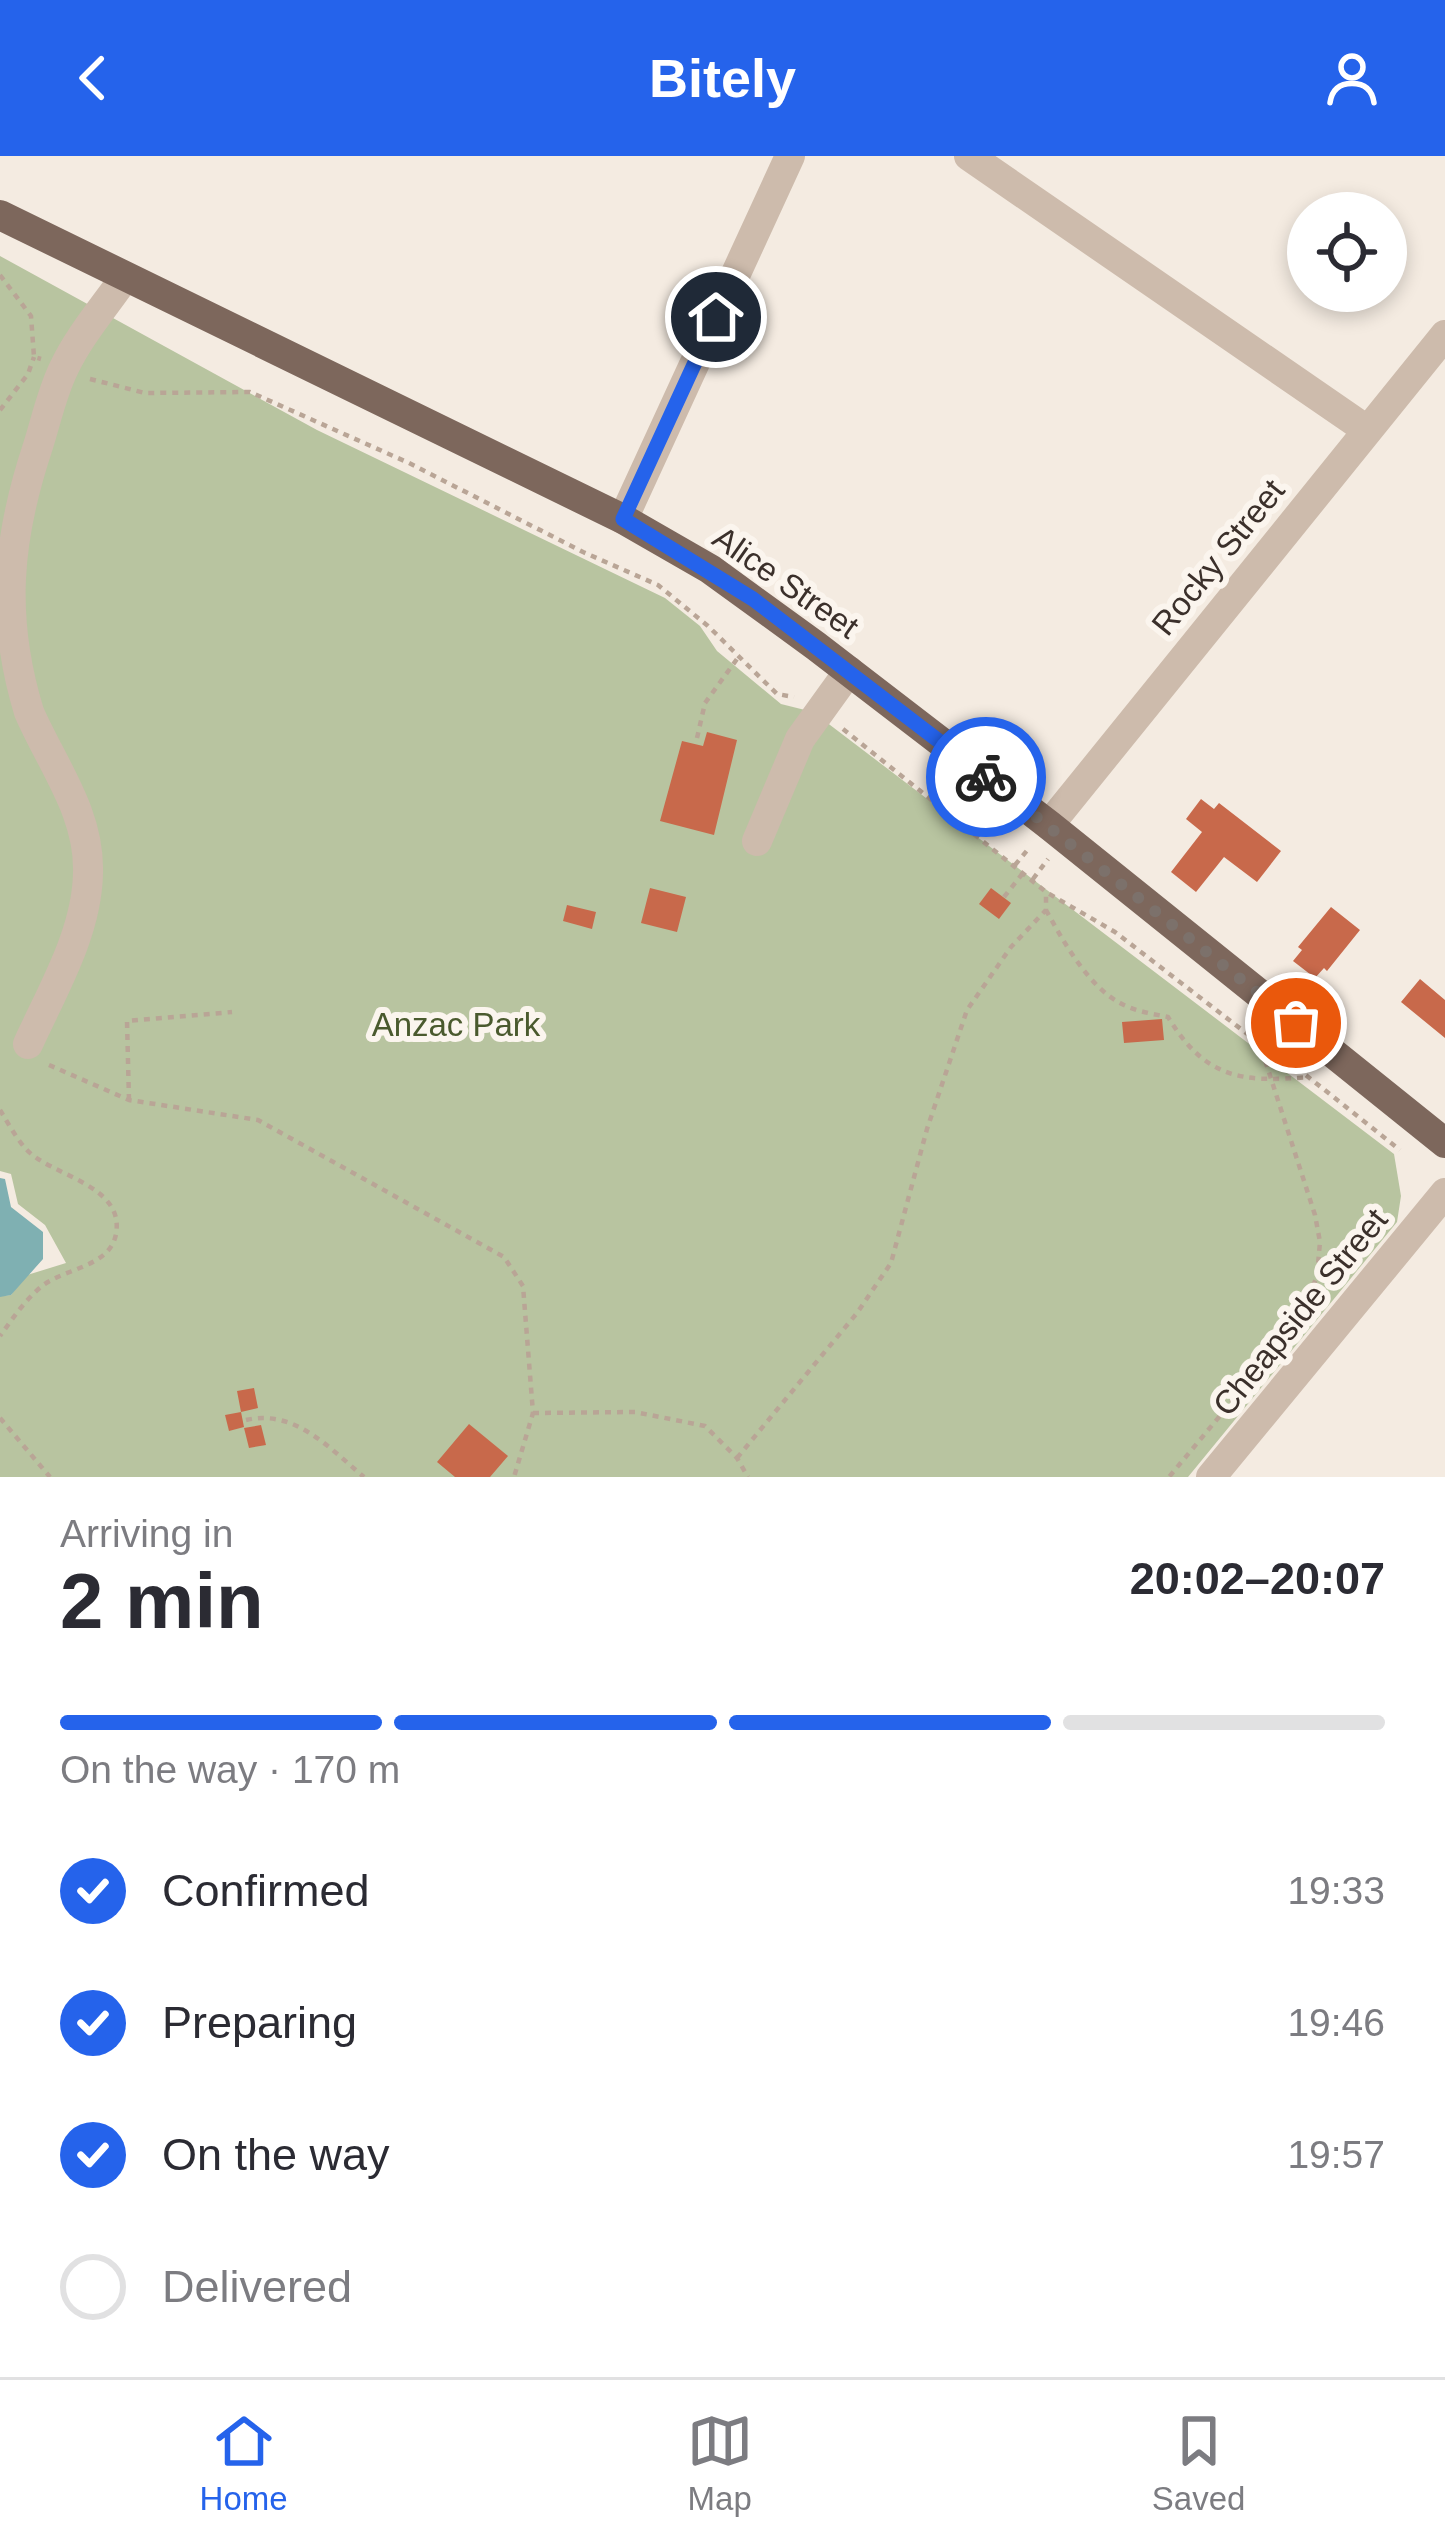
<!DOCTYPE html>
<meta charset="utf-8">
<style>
:root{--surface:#fff;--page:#f2f2f3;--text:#2b2b33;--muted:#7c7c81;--line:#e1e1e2;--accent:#2563eb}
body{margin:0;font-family:Helvetica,sans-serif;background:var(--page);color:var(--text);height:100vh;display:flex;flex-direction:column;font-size:45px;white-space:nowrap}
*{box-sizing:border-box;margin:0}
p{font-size:39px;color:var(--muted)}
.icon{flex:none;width:66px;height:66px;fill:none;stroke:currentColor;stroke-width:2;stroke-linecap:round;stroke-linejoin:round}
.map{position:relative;height:1321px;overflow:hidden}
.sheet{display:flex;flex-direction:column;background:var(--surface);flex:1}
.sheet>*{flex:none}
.fabs{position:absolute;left:1287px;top:36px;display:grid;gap:24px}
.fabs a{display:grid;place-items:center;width:120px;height:120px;border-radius:50%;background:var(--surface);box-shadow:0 6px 18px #0003;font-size:60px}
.pin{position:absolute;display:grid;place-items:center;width:102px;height:102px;color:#fff;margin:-51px;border:6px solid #fff;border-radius:50%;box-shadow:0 3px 12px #0007}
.courier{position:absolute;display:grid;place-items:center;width:120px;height:120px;margin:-60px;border:9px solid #2563eb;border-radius:50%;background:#fff;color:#222;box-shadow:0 3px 15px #0007}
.head em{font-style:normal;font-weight:700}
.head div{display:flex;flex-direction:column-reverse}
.head{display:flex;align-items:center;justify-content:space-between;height:204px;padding:0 60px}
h1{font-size:78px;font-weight:700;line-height:90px}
.bar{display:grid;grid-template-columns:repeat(4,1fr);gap:18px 12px;align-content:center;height:144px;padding:0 60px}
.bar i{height:15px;border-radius:9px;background:var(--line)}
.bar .on{background:var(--accent)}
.bar p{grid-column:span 4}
ol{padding:0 60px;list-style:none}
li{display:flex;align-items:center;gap:36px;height:132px}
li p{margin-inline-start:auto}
li .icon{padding:12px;border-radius:50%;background:var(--accent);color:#fff;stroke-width:4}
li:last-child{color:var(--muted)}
li i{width:66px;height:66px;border:6px solid var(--line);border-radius:50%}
header{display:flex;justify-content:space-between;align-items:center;height:156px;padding:0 60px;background:var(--accent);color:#fff;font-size:54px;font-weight:700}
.tabs{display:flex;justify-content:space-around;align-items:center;height:168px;border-top:3px solid var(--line);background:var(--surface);font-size:33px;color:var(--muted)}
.tabs a{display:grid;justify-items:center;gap:6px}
.tabs .on{color:var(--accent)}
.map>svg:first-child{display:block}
.green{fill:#b8c4a0}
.water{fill:#7fb0b2}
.building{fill:#c8694b}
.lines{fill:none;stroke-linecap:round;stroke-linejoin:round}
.path{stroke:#b9a596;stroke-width:4.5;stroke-dasharray:6 6;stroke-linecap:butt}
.minor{stroke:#cdbbac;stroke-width:30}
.major{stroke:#7d675c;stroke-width:30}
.done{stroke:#7c716b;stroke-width:12;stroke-dasharray:0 21.6}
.route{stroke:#2563eb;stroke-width:15}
.labels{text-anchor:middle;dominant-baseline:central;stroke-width:12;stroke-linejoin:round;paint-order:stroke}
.street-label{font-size:33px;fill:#3b302b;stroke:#fbf5ee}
.park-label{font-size:33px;fill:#4a5a2e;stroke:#fbf5ee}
</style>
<header><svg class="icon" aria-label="back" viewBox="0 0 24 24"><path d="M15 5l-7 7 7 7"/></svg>Bitely<svg class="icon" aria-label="person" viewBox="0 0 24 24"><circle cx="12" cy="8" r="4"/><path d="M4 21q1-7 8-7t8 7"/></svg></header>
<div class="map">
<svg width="1445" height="1321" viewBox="0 0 1445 1321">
<rect width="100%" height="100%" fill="#f4ebe1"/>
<path class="green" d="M0,100L317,274L665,442L700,470L717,495L781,548L813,556L1394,998L1401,1040L1397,1066L1188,1321H0V1140L11,1139L24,1120L66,1107L45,1069L18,1048L11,1018L0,1015Z"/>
<path class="water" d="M0,1022L5,1023L11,1051L43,1076V1103L11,1139L0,1141Z"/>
<path class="building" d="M707,576L737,584L714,679L660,665L682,585L703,590Z
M1201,643L1214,653L1219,647L1281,695L1257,726L1224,701L1196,736L1171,716L1202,676L1186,663Z
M650,732L686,741L677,776L641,767Z
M991,732L1011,747L999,763L979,748Z
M567,749L596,756L592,773L563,765Z
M1331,751L1360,774L1327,815L1324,812L1315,822L1293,805L1302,794L1298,791Z
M1420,823L1445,844V882L1401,846Z
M1162,863L1164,884L1124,887L1122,866Z
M254,1232L258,1252L241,1256L237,1235Z
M241,1256L244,1271L229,1275L225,1259Z
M469,1268L508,1300L490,1321H455L437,1306Z
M261,1269L266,1289L249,1292L244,1272Z"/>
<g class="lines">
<path class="path" d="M0,119L31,160L34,201L41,203
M90,223L145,237L250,236L409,307L583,396L658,429L708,470L777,538L794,541
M0,254L28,218L34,201
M843,573L1046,736L1115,776L1250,880L1265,904L1315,1059L1320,1086L1317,1120L1299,1165L1169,1321
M697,582L705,547L737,503
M1015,709L1030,691
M1033,723L1048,703
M1004,741L1023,717
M1046,754C1063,785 1088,830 1120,847C1134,855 1153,858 1168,861C1205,922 1241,927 1308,921
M1264,897L1292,908L1400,994
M49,909L129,944L258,964L504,1101L523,1130L533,1257L514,1321
M129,944L127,865L232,856
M0,954C8,967 16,982 26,993C50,1020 125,1028 116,1078C110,1111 65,1112 42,1130C25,1144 13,1162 0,1180
M533,1257L635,1256L705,1270L737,1302L748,1321
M0,1262L50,1321
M246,1264C295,1253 328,1291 364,1321
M737,1302L857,1157L891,1107L927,973L967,854L1011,791L1046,754V736"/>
<path class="minor" d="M969,0L1367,274
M623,363L790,0
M1049,669L1445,179
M757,685L800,583L849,515
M28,888C52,835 87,777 88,717C90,657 52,609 29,556C0,461 7,383 38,290C46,265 52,236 64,212C79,180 105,150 125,121
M1211,1321L1445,1037"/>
<path class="major" d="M0,59L623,363L710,413L816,490L1049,669L1445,987"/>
</g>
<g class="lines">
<path class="done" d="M986,621L1296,867"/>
<path class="route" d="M716,161L623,363L753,443L986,621"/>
</g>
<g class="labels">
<g class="street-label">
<text transform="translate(1218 401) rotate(-51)">Rocky Street</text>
<text transform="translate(786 426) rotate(35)">Alice Street</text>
<text transform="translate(1300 1156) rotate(-51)">Cheapside Street</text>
</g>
<g class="park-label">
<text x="456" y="868">Anzac Park</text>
</g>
</g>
</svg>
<div class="fabs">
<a><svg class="icon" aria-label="locate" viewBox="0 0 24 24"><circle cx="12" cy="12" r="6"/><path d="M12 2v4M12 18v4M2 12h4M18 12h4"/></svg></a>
</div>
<div class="pin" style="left:1296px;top:867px;background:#ea580c"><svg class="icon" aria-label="bag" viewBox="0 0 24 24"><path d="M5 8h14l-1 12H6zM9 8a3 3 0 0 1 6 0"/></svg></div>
<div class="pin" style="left:716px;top:161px;background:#1f2937"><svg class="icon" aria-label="home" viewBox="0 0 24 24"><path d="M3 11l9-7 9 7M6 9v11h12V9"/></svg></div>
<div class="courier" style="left:986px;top:621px"><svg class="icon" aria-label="bike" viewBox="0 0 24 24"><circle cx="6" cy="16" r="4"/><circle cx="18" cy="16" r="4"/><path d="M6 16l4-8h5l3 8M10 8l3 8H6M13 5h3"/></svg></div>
</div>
<section class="sheet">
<div class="head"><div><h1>2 min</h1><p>Arriving in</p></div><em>20:02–20:07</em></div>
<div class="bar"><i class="on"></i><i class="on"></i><i class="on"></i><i></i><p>On the way · 170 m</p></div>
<ol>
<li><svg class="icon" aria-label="check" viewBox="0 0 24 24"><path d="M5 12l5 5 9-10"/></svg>Confirmed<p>19:33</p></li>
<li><svg class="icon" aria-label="check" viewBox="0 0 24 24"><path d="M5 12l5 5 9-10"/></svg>Preparing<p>19:46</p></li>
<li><svg class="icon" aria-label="check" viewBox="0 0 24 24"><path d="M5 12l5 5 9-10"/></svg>On the way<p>19:57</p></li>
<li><i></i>Delivered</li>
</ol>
</section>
<nav class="tabs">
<a class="on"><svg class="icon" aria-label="home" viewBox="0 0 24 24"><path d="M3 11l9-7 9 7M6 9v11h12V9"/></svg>Home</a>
<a><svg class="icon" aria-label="map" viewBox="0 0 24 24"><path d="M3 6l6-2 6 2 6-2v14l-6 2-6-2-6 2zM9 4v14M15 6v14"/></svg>Map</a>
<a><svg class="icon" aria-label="saved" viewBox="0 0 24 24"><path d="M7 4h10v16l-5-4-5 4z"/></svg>Saved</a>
</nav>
